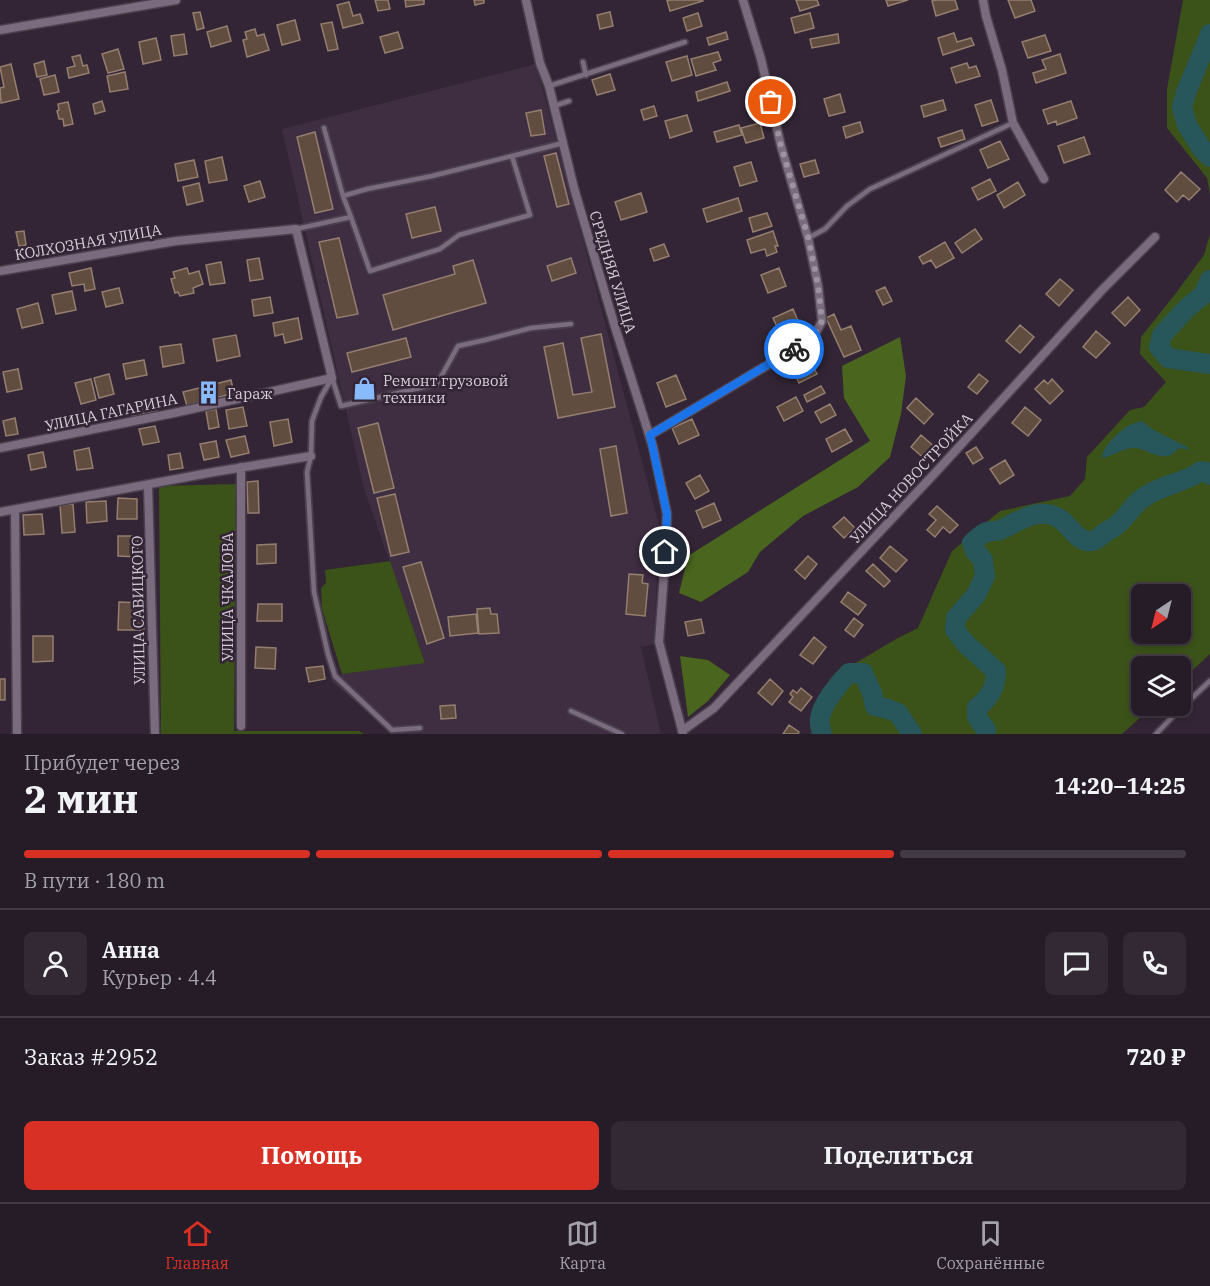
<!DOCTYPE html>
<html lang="ru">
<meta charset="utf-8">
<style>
:root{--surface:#261c28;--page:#322934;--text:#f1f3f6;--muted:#a4a1a8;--line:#423a45;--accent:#d93025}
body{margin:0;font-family:"IBM Plex Serif",serif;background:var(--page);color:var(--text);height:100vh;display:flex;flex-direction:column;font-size:22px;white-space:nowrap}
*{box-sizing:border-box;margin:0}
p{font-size:20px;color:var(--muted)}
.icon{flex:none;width:33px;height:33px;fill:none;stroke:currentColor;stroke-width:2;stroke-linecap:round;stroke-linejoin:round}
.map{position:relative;height:734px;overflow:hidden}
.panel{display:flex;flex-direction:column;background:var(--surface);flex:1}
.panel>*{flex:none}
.needle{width:39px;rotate:215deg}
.controls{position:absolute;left:1131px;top:584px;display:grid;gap:12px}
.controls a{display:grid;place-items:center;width:60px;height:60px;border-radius:9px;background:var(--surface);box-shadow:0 3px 9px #0003,0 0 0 2px var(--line);font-size:30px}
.pin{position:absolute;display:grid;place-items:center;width:51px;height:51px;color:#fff;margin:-26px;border:3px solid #fff;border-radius:50%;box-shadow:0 2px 6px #0007}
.courier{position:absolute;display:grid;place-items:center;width:60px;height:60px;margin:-30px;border:4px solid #1a73e8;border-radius:50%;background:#fff;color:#222;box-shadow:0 2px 8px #0007}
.head em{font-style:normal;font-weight:700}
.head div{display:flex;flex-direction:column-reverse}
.head{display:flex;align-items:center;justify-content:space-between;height:102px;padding:0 24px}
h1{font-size:39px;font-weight:700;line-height:45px}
.bar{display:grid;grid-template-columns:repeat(4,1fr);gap:9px 6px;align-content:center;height:72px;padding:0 24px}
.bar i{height:8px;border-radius:4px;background:var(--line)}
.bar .on{background:var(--accent)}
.bar p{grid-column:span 4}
.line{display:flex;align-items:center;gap:15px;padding:0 24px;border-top:2px solid var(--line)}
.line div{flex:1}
.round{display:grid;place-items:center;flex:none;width:63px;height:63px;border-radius:9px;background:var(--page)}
.cta{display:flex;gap:12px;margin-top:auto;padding:12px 24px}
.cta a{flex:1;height:69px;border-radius:9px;background:var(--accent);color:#fff;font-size:24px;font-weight:700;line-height:69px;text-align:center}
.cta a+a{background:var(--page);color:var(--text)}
.tab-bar{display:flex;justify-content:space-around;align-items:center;height:84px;border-top:2px solid var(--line);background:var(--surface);font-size:16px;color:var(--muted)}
.tab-bar a{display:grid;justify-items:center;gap:3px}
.tab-bar .on{color:var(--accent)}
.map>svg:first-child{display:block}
.built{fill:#3f2d42}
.green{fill:#3b5219;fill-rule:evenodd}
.forest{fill:#49651e}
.water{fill:#27565b}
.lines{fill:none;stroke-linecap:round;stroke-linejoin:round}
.river{stroke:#27565b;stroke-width:20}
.building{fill:#614d3f;stroke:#937e6f;stroke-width:1.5}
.lane-casing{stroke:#4b404e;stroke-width:8}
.street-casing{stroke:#4b404e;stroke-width:11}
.lane{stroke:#7a6b7e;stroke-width:4.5}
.street{stroke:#7a6b7e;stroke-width:8}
.done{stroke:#9e93a0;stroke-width:6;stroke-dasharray:0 10.8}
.route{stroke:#1a73e8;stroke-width:8}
.labels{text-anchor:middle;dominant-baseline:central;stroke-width:5;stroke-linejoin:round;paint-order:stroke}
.street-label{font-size:15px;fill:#d7ced9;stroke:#332535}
.poi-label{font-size:15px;fill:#d7ced9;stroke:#332535;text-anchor:start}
</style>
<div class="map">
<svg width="1210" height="734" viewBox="0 0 1210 734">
<rect width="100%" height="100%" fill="#332535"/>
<path class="built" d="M536,64L660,529L644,546L647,568L657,571L654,644L641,647L661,734H394L331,681L335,676L342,674L425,662L364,489L282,129Z"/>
<path class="green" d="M1183,0H1210V194L1207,178L1167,128V89Z
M1210,234V654L1181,681L1180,666H1142V705H1154L1122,734H818V697L844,670L896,639L918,628L952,551L1000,511L1070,496L1085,479L1087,457L1130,410L1144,407L1166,382L1140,354L1141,337L1176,293L1204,255ZM1142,594H1180V633H1142Z
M236,484L234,731H359L364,734H161L159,486Z
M390,561L425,663L342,674L322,609L321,588L326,583L325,570Z"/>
<path class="forest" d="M900,337L906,376L901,414L890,457L858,487L803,516L760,552L748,572L701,602L679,593L688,556L870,441L844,398L842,366Z
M680,656L708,660L730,675L708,701L688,717Z"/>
<path class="water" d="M1142,421L1152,429L1189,448L1187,450C1176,444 1177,455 1167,456C1156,458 1146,449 1135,448C1126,447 1113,455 1104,458L1102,457C1103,446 1122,428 1132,424C1135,423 1138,422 1142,421Z"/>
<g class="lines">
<path class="river" d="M1210,34L1186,93L1182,107L1187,125L1202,149L1210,157
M1210,280L1203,295L1187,308L1162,335L1159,347L1168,358L1210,364
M822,734C821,730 819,724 820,719C821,705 839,683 849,673H863L872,693L875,706L888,709L898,713L912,734
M986,734V730L977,717V708C990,697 996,688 996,671L965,643L955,630L956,618L976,595L985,576L983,560L975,551L972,543C977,539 982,533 987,532C991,530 996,532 1000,530C1018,522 1040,505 1060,519C1071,526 1077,543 1092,541C1097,540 1099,537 1103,534C1108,530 1114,528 1118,524C1126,517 1132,507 1140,500C1158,485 1183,484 1201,471L1207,472L1210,475"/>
</g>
<path class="building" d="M375,0H388L390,9L378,11Z
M405,0H424V4L406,7Z
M474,0H484V3L475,5Z
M669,0H702L703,1L670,11L667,1Z
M796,0H817L819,5L800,11Z
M886,0H908L888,6Z
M936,0H955L958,9L936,16L932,1Z
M1008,0H1031L1035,11L1015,18Z
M349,2L353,16L360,14L363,23L343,28L337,5Z
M200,12L204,28L197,30L193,13Z
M610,12L613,26L600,29L597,15Z
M698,13L702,26L687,31L683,18Z
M810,13L814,28L795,33L791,18Z
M295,20L300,40L282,45L277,25Z
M332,22L338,49L328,51L321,24Z
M227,26L231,41L211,47L207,32Z
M255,29L257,36L264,34L269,50L247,57L243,40L247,39L245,32Z
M398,32L403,48L385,53L380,37Z
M726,32L728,39L709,45L707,38Z
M954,33L957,42L971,38L974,45L943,55L938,38Z
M184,34L187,54L174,56L171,36Z
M838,34L839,43L812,48L810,39Z
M1045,35L1051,51L1028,58L1022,42Z
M156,38L161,60L143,64L139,42Z
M118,49L124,69L108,73L102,54Z
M718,52L721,60L713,63L716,70L696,76L691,59Z
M1060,54L1066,73L1036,83L1033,73L1046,69L1042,60Z
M80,55L83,66L87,65L89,73L69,78L67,68L75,66L72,57Z
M687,56L692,75L672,81L666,62Z
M44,61L47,75L37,77L34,64Z
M967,63L969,68L976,66L980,76L956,83L951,68Z
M11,64L19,99L1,103L0,88L4,87L0,67Z
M125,72L128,89L110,92L107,76Z
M610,74L615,90L597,95L592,80Z
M55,75L59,92L44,95L40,79Z
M727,82L730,91L698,101L696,92Z
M840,94L845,112L829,116L824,99Z
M943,100L946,110L924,117L921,106Z
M991,100L998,121L982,126L975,105Z
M102,101L105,111L95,114L93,104Z
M1071,101L1077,118L1057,125L1056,121L1048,124L1043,110Z
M68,102L73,124L64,126L63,119H59L57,111L59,110L58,104Z
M654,106L657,116L644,120L641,110Z
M541,110L545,134L531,136L526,113Z
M687,115L692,131L670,138L665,121Z
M860,122L863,132L846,138L843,127Z
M760,123L764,138L746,143L741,128Z
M739,125L742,135L717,142L714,132Z
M962,130L965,139L941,147L938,138Z
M315,132L333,209L315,213L297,137Z
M1084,137L1090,154L1064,163L1058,146Z
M1000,141L1009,159L988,168L980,150Z
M556,153L569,204L557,207L544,156Z
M222,157L227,180L209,183L205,161Z
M194,160L198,177L178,181L175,164Z
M815,160L819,173L804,177L800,164Z
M751,162L757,181L740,186L734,167Z
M1181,172L1200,189L1189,200L1183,195L1177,202L1165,190Z
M990,179L996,191L978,200L972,188Z
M260,181L265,197L249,202L244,186Z
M1018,182L1025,195L1004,208L997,195Z
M199,183L203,201L187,205L183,187Z
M641,193L647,212L621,220L615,202Z
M738,198L742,211L707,222L703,209Z
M435,207L441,231L412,238L406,214Z
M767,213L772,226L753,232L749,218Z
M975,229L982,239L962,253L955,243Z
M24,231L26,245L19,246L16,232Z
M773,231L778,246H775L777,252L767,256L765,249L751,253L747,240Z
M339,238L358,314L337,318L319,242Z
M945,242L954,258L936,268L931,260L923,264L919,257Z
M664,244L669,256L654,261L650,249Z
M259,258L263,279L250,281L247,260Z
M571,258L576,273L552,281L547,266Z
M473,260L486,303L393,330L383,295L455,274L453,266Z
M221,262L225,283L210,285L206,265Z
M91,268L95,289L85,291L84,284L72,286L69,273Z
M187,268L189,274L199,271L203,284L193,288L194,293L180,296L178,292L175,293L171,279L175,278L173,272Z
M779,268L786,286L768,293L761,275Z
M1060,279L1073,290L1059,306L1046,294Z
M885,287L892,301L883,305L876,291Z
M119,288L123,303L106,307L102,292Z
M72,291L76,310L56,314L52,295Z
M270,297L273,313L254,316L252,300Z
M1128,297L1140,310L1125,326L1112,313Z
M38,303L43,323L22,328L17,309Z
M793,309L799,323L779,331L773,318Z
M834,314L841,330L851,326L861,350L844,357L826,318Z
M298,318L302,339L285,343L283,334L275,336L273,323Z
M1020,325L1034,337L1020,353L1006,341Z
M1096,331L1110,343L1096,358L1083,347Z
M601,334L615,407L558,418L544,347L563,343L573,395L592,392L581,338Z
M236,335L240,356L217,361L213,339Z
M406,338L411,357L352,372L347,353Z
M181,344L184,363L163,367L160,347Z
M144,360L147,375L126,379L123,364Z
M811,363L817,374L799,383L794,372Z
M18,369L22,389L7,392L3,372Z
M109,374L114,394L99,398L94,378Z
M979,374L988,381L977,394L968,387Z
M676,375L686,399L666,407L657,383Z
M91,379L96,400L81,404L75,383Z
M1052,379L1063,391L1050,404L1035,389L1044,380L1048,384Z
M231,380L234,393L187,406L183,392Z
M821,386L825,393L807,402L804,395Z
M796,397L803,411L784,421L777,407Z
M916,398L933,414L924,424L907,408Z
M154,401L157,411L132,417L129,407Z
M830,404L836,415L821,423L815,412Z
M243,407L247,426L229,429L226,410Z
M1025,407L1041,420L1028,436L1012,423Z
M216,409L219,427L209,429L206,411Z
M15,418L18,434L6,436L3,421Z
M288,419L292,442L274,446L270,422Z
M692,419L699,435L679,444L672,428Z
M378,423L394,488L374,493L358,428Z
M155,426L159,442L143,445L139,429Z
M845,429L852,441L832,452L826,439Z
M921,435L936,448L926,460L911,447Z
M245,436L249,453L231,457L226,440Z
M216,441L219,457L204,460L200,444Z
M616,446L627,513L611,516L600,449Z
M976,447L983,458L973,464L966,453Z
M89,448L93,468L77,470L74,451Z
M43,452L46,467L31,470L28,455Z
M180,453L183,468L170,470L168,455Z
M1005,460L1014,475L1000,484L990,469Z
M700,475L709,491L695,499L686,483Z
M258,481L259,513H248L247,482Z
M395,494L409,552L391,556L377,498Z
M118,498L137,499V519H117Z
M106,501L107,521L87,523L86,502Z
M714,503L721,520L703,528L696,511Z
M73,504L75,532L62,533L60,505Z
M937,506L958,525L950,533L943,527L935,537L927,530L936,520L929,514Z
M42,514L44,534L24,535L23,515Z
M844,517L855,528L844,538L833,527Z
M118,536H138L137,557L118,556Z
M276,544V563L257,564V545Z
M890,546L907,560L896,572L880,558Z
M808,556L817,564L805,579L795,570Z
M421,562L444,638L427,644L403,567Z
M873,564L890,581L884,587L866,571Z
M629,574L643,575L642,583L648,584L645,616L626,614Z
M848,592L866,605L858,615L841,602Z
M119,602L144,603V630H118Z
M258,604H282V621H257Z
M490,608L491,614H497L499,633L479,634L477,609Z
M476,614L478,633L450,636L448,617Z
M854,618L863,625L854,637L845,630Z
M701,619L704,633L688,636L685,622Z
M33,636H53V661L33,662Z
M814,637L826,647L813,664L800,655Z
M256,647L276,648L275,669L255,668Z
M323,666L325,679L309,682L306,668Z
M0,679H5V700H0Z
M770,679L783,691L772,705L758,693Z
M801,688L812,697L801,711L789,702L793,697L790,694L793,690L797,693Z
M455,705L456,718L441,719L440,706Z
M789,725L799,732L798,734H783Z"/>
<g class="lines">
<defs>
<path id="lane" d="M583,62L586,75
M549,86L685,42
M554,106L569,101
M512,156L563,143
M343,196L351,217
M296,229L351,217L370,271L440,249L459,235L530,215L512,156L432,176L367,189L343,196L324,128
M808,238L825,229L847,206L870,189L1013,123
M332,378L321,397L312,421L311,456L307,472L314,592L328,654L335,676L392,730L420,728
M332,378L341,406L437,384L458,346L485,340L531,328L571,324
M646,560L665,552
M571,711L622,734
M1156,734L1179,710L1210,681"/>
<path id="street" d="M526,0L540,63L549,86L574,188L615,327L653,447L667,514L665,560L659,642L683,734
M983,0L986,16L1002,70L1013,123L1044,179
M0,30L176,0
M0,271L176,241L296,229L332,378L174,413L0,448
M650,435L813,338L822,321L818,285L808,238L781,146L761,59L743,0
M241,467V726
M148,485L155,734
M15,510L17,734
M0,512L214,472L311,456
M682,731L714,708L936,472L1102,290L1155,237"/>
</defs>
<use href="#lane" class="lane-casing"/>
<use href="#street" class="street-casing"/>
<use href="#lane" class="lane"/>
<use href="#street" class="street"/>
</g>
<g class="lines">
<path class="done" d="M771,102L781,146L808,237L818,285L822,321L813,338L794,349"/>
<path class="route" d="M665,552L667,514L650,435L794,349"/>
</g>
<defs>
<symbol id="shop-bare" viewBox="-9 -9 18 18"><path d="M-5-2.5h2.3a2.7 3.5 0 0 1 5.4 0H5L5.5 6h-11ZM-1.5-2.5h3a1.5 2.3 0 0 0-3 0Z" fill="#89bafc" stroke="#332535" stroke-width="2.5" paint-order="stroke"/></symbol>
<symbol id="building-bare" viewBox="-9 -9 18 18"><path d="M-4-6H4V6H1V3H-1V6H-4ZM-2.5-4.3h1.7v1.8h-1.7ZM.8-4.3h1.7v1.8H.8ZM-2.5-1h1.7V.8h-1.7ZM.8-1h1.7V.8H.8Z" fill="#89bafc" stroke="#332535" stroke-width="2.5" paint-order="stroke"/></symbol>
</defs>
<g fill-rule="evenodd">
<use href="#shop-bare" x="348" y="372" width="33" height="33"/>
<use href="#building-bare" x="192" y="376" width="33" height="33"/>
</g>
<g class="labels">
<g class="street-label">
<text transform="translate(88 242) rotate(-10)">КОЛХОЗНАЯ УЛИЦА</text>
<text transform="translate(613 272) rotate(73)">СРЕДНЯЯ УЛИЦА</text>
<text transform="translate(111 412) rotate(-12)">УЛИЦА ГАГАРИНА</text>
<text transform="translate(911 478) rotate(-47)">УЛИЦА НОВОСТРОЙКА</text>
<text transform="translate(227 597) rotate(-90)">УЛИЦА ЧКАЛОВА</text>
<text transform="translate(138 610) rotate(-91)">УЛИЦА САВИЦКОГО</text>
</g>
<g class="poi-label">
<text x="383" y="380">Ремонт грузовой<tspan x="383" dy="17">техники</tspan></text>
<text x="227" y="393">Гараж</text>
</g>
</g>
</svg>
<div class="controls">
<a><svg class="needle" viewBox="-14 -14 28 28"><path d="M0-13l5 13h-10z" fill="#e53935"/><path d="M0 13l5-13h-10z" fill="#a4a1a8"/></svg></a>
<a><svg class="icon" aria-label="layers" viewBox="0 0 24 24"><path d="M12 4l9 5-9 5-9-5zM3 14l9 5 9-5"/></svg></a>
</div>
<div class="pin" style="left:771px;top:102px;background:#ea580c"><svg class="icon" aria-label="bag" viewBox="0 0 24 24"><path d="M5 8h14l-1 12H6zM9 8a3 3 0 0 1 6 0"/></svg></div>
<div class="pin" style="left:665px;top:552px;background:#1f2937"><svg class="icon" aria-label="home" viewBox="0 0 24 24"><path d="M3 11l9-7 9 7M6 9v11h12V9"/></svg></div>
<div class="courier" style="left:794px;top:349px"><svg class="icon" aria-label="bike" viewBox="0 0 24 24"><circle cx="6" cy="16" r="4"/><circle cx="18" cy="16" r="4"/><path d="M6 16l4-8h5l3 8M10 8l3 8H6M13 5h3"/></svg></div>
</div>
<section class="panel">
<div class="head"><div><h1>2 мин</h1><p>Прибудет через</p></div><em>14:20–14:25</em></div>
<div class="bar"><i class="on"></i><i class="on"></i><i class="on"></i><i></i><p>В пути · 180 m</p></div>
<div class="line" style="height:108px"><a class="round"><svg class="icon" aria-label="person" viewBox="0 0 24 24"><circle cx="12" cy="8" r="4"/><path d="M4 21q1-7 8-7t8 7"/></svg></a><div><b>Анна</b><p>Курьер · 4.4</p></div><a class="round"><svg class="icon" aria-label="chat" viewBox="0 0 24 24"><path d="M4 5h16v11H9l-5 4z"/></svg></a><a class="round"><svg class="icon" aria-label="phone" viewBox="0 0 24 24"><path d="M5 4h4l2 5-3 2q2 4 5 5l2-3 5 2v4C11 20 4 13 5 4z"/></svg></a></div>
<div class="line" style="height:78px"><div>Заказ #2952</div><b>720 ₽</b></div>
<div class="cta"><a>Помощь</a><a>Поделиться</a></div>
</section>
<nav class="tab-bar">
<a class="on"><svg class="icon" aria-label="home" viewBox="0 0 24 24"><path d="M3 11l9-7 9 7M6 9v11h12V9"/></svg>Главная</a>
<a><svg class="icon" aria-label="map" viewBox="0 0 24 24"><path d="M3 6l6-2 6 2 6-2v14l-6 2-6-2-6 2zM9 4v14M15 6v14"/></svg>Карта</a>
<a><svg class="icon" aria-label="saved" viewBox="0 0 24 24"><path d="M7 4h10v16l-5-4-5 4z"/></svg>Сохранённые</a>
</nav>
